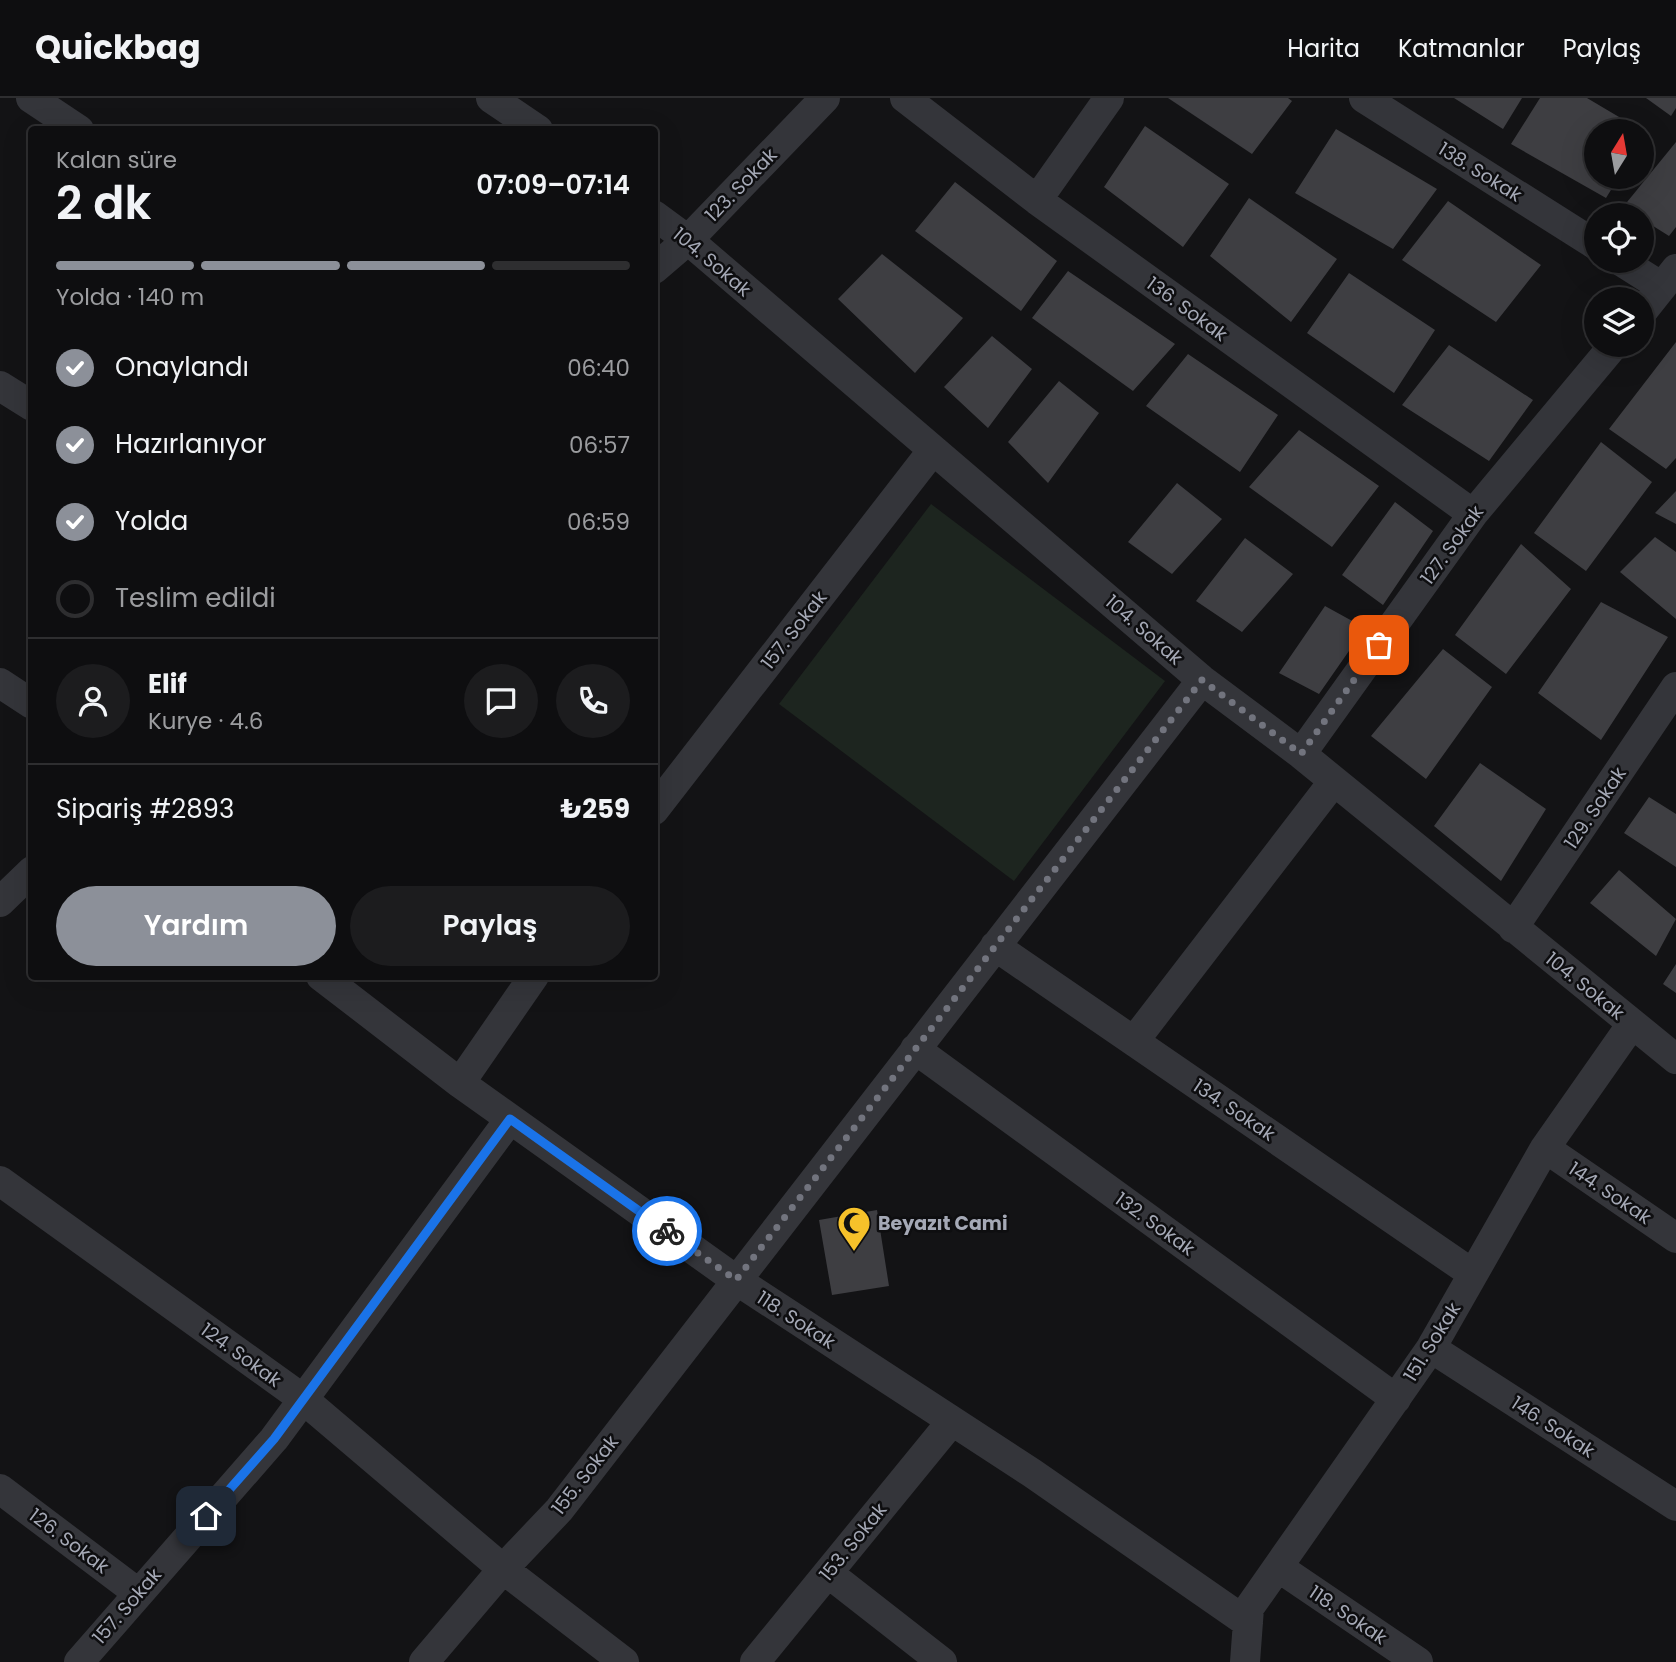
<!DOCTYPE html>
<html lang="tr">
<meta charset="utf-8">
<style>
:root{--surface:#0e0e10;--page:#1c1c1e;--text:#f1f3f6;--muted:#9b9c9f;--line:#2e2e30;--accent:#8c9099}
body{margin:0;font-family:Poppins,sans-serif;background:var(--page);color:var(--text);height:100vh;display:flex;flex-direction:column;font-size:26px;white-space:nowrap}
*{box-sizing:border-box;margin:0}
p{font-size:23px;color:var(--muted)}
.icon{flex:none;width:38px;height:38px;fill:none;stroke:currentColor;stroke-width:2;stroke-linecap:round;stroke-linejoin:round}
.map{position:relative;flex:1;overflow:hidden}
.details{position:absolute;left:28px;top:28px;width:630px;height:854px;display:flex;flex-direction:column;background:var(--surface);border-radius:7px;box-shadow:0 7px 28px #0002,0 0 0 2px var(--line)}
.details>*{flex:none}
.needle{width:46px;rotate:11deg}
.fabs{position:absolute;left:1584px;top:21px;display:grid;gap:14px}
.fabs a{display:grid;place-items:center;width:70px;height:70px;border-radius:50%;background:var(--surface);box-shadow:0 7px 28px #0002,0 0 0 2px var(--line);font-size:35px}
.pin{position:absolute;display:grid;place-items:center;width:60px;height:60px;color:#fff;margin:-30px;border-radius:14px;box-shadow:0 4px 10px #0006}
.courier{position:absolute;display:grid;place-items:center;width:70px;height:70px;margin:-35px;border:5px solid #1a73e8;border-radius:50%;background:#fff;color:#222;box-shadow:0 2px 9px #0007}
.summary em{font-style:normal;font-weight:600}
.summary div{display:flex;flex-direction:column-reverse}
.summary{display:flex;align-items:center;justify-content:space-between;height:119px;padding:0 28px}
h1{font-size:46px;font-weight:600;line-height:52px}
.bar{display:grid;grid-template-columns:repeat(4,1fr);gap:10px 7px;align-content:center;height:84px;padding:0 28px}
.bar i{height:9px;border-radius:5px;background:var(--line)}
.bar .selected{background:var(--accent)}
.bar p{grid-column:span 4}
.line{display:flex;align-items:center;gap:18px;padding:0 28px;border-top:2px solid var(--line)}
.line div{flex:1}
.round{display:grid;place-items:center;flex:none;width:74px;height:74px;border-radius:37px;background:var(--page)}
ol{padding:0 28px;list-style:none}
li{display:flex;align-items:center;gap:21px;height:77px}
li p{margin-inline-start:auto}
li .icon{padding:7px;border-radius:50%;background:var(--accent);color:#fff;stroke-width:4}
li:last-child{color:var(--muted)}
li i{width:38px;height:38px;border:4px solid var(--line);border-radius:50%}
.cta{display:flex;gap:14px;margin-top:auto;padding:14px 28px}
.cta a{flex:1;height:80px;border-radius:42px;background:var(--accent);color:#fff;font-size:28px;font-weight:600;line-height:80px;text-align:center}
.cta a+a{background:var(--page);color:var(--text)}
header{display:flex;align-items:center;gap:42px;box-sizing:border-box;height:98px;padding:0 35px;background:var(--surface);border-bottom:2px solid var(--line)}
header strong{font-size:33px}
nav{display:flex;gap:38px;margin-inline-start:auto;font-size:24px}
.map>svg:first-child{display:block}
.green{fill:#1d251f}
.building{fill:#3e3e42}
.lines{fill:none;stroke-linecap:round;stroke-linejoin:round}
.street{stroke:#34353a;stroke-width:30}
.done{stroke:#72747e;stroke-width:7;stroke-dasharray:0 12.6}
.route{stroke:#1a73e8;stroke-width:9}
.labels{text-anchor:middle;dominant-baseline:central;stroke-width:5;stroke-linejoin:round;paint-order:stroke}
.street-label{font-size:19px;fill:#a5a9b6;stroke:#0e0e10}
.poi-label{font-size:19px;font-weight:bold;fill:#a5a9b6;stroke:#0e0e10;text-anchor:start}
</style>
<header>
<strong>Quickbag</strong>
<nav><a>Harita</a><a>Katmanlar</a><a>Paylaş</a></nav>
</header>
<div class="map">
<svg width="1676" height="1564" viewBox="0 0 1676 1564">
<rect width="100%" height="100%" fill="#131315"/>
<path class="green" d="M931,406L1165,583L1014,783L779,606Z"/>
<path class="building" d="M1168,0H1288L1292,3L1252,56Z
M1454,0H1522L1503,31Z
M1540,0H1587L1646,35L1642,42V33H1596V79H1619L1606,100L1511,46Z
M1646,0H1676V10L1671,18Z
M1145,28L1229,86L1183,149L1104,89Z
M1336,31L1437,91L1393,151L1295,95Z
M1676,44V129L1669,138L1642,121V117L1623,109Z
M955,84L1057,163L1021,213L915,133Z
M1249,100L1337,161L1291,224L1210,158Z
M1448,103L1541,167L1496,224L1402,162Z
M882,156L963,220L915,275L838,201Z
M1068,173L1175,246L1133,293L1032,220Z
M1349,175L1435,232L1394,295L1307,235Z
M992,238L1032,271L988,330L944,289Z
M1676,244V360L1666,371L1609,331Z
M1449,247L1533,302L1489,363L1402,307Z
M1188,256L1278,317L1240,374L1146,308Z
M1059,283L1099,315L1048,385L1008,344Z
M1299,332L1379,388L1332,449L1249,389Z
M1601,344L1652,384L1586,473L1534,435Z
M1177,385L1222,421L1172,476L1128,444Z
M1676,393V426L1655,415Z
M1395,404L1433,433L1383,507L1342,477Z
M1655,439L1676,454V521L1620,474Z
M1245,440L1293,476L1242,534L1196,503Z
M1521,446L1571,491L1506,576L1455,537Z
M1601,504L1668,539L1601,642L1538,595Z
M1325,508L1365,530L1319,596L1279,575Z
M1443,551L1492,589L1426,681L1371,638Z
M1480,665L1546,711L1501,783L1434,728Z
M1649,699L1676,716V769L1624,735Z
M1619,772L1676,821L1656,858L1590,805Z
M1676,866V895L1663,886Z
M877,1112L889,1188L832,1197L819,1122Z"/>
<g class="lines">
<path class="street" d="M31,0L79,32
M491,0L538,32
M905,0L1037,102L1473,416
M1364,0L1596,147
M1037,102L1109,0
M654,117L688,142L1202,582L1301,656L1676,961
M1621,163L1662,189
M654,171L688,142L825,0
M1642,214L1676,171
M0,288L32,308
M0,585L32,606
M1301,656L1473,416L1614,247
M654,712L933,352
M0,804L32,773
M1513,830L1676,589
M995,848L1473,1176
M321,878L460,985L736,1182L1032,1375L1248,1525
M1134,943L1334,683
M915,951L1396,1301
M460,985L534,878
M1545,1050L1676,1140
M0,1083L303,1301L503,1471L624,1564
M1431,1250L1676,1408
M0,1391L138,1495
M1278,1469L1418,1564
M828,1475L942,1564
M79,1564L274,1341L510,1021
M424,1564L503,1471L559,1412L1202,582
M755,1564L952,1323
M1245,1564L1249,1510L1431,1250L1545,1050L1632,926"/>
</g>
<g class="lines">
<path class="done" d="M667,1133L736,1182L1202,582L1301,656L1379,547"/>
<path class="route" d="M206,1418L274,1341L510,1021L667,1133"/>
</g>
<defs>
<symbol id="mosque-pin" viewBox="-11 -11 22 30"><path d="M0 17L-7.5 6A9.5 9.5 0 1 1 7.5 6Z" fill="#f6c12a" stroke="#0e0e10"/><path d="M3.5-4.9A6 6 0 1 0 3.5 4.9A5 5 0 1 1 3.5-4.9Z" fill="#111"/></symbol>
</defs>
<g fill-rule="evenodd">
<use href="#mosque-pin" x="835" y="1106" width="38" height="52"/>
</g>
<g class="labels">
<g class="street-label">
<text transform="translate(1480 74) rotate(32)">138. Sokak</text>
<text transform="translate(741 87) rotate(-46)">123. Sokak</text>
<text transform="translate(712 164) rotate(40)">104. Sokak</text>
<text transform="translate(1187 211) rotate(36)">136. Sokak</text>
<text transform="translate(1452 447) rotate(-54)">127. Sokak</text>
<text transform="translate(794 532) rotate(-52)">157. Sokak</text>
<text transform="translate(1144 532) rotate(41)">104. Sokak</text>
<text transform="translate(1595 710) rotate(-56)">129. Sokak</text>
<text transform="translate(1585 888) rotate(39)">104. Sokak</text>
<text transform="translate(1234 1012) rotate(34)">134. Sokak</text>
<text transform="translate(1610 1095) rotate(34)">144. Sokak</text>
<text transform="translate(1155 1126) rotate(36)">132. Sokak</text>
<text transform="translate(796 1222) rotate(33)">118. Sokak</text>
<text transform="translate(1432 1244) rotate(-58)">151. Sokak</text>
<text transform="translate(241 1257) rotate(36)">124. Sokak</text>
<text transform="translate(1553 1329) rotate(33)">146. Sokak</text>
<text transform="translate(585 1377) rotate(-52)">155. Sokak</text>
<text transform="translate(69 1443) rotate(37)">126. Sokak</text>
<text transform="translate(853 1444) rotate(-51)">153. Sokak</text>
<text transform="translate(127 1508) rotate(-49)">157. Sokak</text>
<text transform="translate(1348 1517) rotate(34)">118. Sokak</text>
</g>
<g class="poi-label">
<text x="878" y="1125">Beyazıt Cami</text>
</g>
</g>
</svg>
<div class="fabs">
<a><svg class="needle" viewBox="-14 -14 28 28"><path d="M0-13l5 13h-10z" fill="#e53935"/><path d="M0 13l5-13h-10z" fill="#9b9c9f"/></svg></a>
<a><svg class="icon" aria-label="locate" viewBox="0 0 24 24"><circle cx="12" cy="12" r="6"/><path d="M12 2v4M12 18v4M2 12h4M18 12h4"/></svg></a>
<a><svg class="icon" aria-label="layers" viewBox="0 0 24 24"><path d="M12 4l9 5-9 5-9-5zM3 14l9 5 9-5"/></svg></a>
</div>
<div class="pin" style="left:1379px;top:547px;background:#ea580c"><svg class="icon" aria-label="bag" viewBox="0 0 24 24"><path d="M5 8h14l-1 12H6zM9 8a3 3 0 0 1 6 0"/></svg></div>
<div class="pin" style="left:206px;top:1418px;background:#1f2937"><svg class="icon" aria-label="home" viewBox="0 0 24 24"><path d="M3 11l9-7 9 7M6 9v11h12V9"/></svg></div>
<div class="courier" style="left:667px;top:1133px"><svg class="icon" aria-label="bike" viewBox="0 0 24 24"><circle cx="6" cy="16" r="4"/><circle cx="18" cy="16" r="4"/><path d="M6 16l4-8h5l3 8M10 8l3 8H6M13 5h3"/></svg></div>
<section class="details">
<div class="summary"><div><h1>2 dk</h1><p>Kalan süre</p></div><em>07:09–07:14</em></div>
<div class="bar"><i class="selected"></i><i class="selected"></i><i class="selected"></i><i></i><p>Yolda · 140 m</p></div>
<ol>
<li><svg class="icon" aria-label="check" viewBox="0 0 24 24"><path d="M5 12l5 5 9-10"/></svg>Onaylandı<p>06:40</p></li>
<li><svg class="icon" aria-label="check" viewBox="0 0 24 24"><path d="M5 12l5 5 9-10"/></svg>Hazırlanıyor<p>06:57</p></li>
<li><svg class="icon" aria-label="check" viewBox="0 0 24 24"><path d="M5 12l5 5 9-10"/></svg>Yolda<p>06:59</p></li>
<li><i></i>Teslim edildi</li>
</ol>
<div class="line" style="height:126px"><a class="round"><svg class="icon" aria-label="person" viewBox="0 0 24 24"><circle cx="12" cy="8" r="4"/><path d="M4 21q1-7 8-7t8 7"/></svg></a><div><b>Elif</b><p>Kurye · 4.6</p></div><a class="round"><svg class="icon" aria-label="chat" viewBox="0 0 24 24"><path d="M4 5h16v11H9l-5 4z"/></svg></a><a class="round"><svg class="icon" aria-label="phone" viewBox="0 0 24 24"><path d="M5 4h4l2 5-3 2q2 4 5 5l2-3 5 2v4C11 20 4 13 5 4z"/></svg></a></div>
<div class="line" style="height:91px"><div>Sipariş #2893</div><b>₺259</b></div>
<div class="cta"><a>Yardım</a><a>Paylaş</a></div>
</section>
</div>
